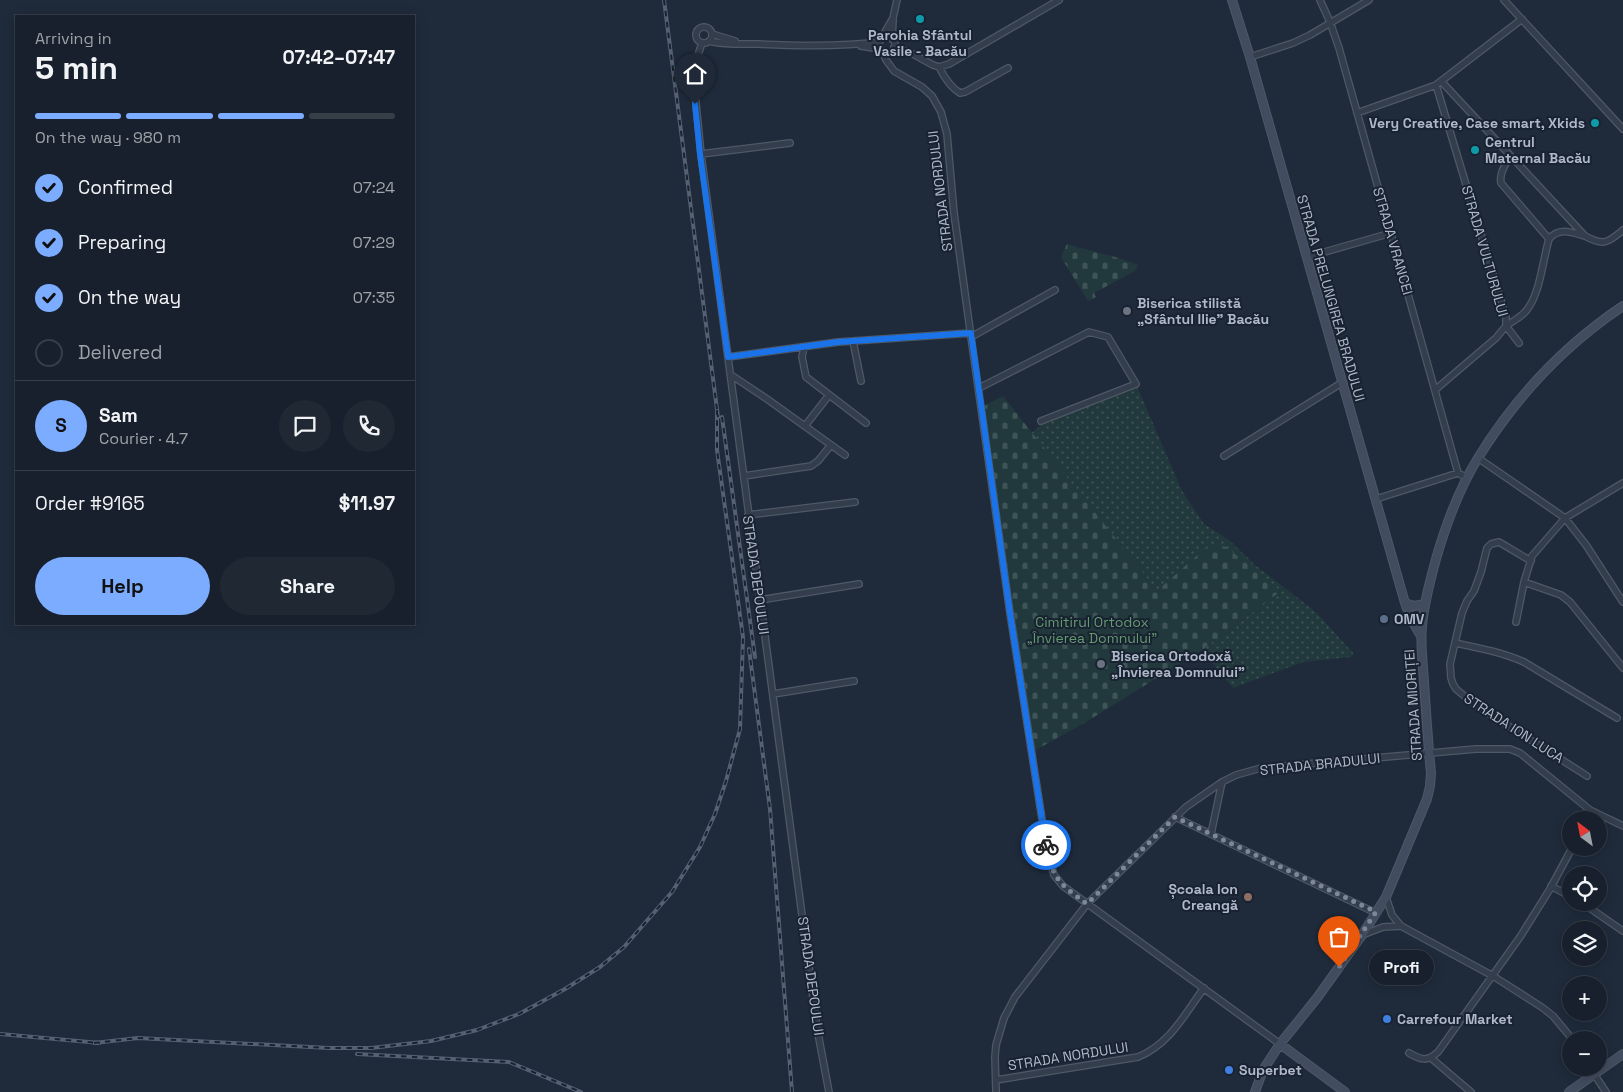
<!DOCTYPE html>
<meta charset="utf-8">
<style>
:root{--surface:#17202c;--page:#202834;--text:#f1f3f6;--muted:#9ea3a9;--line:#363e48;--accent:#7cacff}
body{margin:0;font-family:"Space Grotesk",sans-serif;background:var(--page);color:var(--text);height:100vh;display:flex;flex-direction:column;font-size:19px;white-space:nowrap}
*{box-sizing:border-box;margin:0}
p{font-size:16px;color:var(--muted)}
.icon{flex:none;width:28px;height:28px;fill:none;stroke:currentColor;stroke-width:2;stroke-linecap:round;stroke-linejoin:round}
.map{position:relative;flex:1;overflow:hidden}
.details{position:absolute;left:15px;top:15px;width:400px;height:610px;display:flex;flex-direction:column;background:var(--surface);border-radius:0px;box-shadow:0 2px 12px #0003,0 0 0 1px var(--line)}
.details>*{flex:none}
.needle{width:32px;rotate:328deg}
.tools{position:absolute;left:1562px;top:811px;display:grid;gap:10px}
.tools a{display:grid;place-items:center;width:45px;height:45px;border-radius:50%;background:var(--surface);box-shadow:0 2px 12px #0003,0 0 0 1px var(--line);font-size:25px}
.pin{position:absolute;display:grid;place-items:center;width:42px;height:42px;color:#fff;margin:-51px -21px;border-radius:50% 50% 50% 0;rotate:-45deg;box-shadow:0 0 5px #0007}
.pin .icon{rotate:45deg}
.courier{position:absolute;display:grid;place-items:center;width:50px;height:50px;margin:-25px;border:4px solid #1a73e8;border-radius:50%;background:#fff;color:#222;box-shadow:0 1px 6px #0007}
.bubble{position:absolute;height:35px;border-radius:18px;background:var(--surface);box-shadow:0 2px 12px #0003,0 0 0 1px var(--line);font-size:16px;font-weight:700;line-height:35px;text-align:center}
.summary em{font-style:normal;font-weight:700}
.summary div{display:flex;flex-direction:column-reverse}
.summary{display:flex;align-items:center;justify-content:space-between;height:85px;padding:0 20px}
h1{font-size:32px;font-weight:700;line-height:38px}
.bar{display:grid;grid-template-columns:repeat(4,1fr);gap:8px 5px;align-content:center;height:60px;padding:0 20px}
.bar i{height:6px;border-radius:4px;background:var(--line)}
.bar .active{background:var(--accent)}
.bar p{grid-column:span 4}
.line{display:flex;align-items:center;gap:12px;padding:0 20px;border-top:1px solid var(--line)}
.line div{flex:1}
.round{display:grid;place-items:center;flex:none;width:52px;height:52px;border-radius:26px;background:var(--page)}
ol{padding:0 20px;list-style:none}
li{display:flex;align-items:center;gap:15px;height:55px}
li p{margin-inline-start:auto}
li .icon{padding:5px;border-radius:50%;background:var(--accent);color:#111;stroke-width:4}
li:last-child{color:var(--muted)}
li i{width:28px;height:28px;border:2px solid var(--line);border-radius:50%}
.button{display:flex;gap:10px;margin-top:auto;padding:10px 20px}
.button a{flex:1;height:58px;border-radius:30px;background:var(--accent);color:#111;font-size:20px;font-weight:700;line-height:58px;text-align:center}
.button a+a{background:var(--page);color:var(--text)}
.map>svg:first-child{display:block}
.grass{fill:url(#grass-dots)}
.cemetery{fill:url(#cemetery-stones)}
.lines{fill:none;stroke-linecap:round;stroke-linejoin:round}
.street-casing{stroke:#4e5866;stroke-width:8}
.secondary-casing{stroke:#4e5866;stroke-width:10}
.street{stroke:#333d4b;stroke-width:5.5}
.secondary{stroke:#414c5f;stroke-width:8}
.rail-casing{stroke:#556173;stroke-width:4}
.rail{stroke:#192230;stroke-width:2;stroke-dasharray:5.5;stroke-linecap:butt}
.done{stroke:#7c8797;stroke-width:5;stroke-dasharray:0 9}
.route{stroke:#1a73e8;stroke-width:6}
.culture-dot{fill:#0f9aa8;stroke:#192230;stroke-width:2}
.worship-dot{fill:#6b7280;stroke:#192230;stroke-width:2}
.service-dot{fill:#5c6f8a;stroke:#192230;stroke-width:2}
.education-dot{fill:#8d6e63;stroke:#192230;stroke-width:2}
.shop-dot{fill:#3f7fe0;stroke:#192230;stroke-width:2}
.labels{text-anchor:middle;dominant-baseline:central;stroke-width:4;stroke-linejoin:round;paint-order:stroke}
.poi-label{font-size:14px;font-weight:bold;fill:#aeb8c8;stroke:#192230;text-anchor:start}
.street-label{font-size:14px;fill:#aeb8c8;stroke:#192230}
.park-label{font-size:14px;fill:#639b71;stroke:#192230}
</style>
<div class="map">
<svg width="1623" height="1092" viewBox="0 0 1623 1092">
<defs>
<pattern id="grass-dots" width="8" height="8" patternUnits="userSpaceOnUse" patternTransform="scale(1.25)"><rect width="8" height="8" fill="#21393c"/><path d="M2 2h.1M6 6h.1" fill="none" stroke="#3f5457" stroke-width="1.8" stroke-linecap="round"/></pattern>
<pattern id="cemetery-stones" width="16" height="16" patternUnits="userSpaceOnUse" patternTransform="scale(1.25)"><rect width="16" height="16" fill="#21393c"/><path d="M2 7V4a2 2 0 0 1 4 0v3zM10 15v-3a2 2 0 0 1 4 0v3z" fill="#3f5457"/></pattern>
</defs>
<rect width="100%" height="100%" fill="#1f2b3b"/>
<path class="grass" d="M1136,384L1182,491L1204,524L1229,540L1255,565L1316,612L1354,654L1351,657L1303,662L1233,688L1202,650L1281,591H1157L1031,433L1043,424L1041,421Z"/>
<path class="cemetery" d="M1067,244C1091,252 1115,255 1138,265L1135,271L1094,293L1096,297L1088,301L1061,257Z
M1003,396L1157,591L1210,544L1226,547L1281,591L1202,650L1086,722L1034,751L984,406Z"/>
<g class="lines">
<defs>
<path id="street" d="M1320,0L1330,22L1339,48L1458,473L1467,478
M1504,0L1623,129
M696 35a8 8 0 1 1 16 0a8 8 0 1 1-16 0Z
M712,34L735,41
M879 45a8 8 0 1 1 16 0a8 8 0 1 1-16 0Z
M881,39L893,18L897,0
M892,39L893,20
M709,41C725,45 743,44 759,44C800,46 839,47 879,42
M702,43L694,67V83L701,154L817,1028L829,1092
M861,46L880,49
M894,47L913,54L933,65L939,67
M882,51L886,60L894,71L922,87L932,96L941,112L947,134L954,213L971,337L1010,613L1046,845L1054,875L1063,886L1280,1044
M1250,57L1293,43L1310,35L1369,0
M939,67L949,64L1059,0
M939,67C944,77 950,87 960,93L965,92L1008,68
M1441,81L1585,236C1603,246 1608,243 1623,230
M1357,113L1436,85L1522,19
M701,154L790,143
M1510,156C1506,164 1499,173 1501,183L1549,239
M1307,257L1391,233
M1506,326C1513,321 1521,317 1526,311C1540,295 1543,259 1549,239C1559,227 1571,232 1585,236
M1506,326L1519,343
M971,337L1055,290
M853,341L861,381
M804,347L802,357L806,377L866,423
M728,357L838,342L971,333
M731,375L767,399L845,455
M979,388L1089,332L1108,337L1136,384L1041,421
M1435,390L1496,338L1506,326V317L1436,85
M805,426L829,395
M1224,456L1343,382
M1478,458L1565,518L1586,545L1623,602
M744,476L811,466L818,461L831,445
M1376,499L1458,473
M748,515L855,502
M1531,561L1499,542L1491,544L1487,548L1481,572L1474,591L1467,601L1462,613L1450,664L1451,678L1453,684L1456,689L1474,704L1587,776
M1524,582L1561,595L1570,602L1623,668
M760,600L859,584
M1516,622L1524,582L1532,556L1565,518L1623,483
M1455,643C1479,648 1501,652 1524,662L1617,718
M773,694L854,681
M1175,817L1376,913
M1586,820L1590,810
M1211,834L1222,782
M1551,886L1571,897
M1386,897L1392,915L1401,926L1493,976L1543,1008L1553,1016L1573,1040
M1580,902L1594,911L1623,931
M1362,935L1383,927L1401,926
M1409,1053C1421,1060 1427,1062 1438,1052L1520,937L1550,889L1572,848
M1431,1058L1471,1092
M1590,1068L1606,1092
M996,1080L1138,1057C1170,1044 1184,1015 1204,988
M996,1092L995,1057L996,1045L1004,1018L1015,997L1087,904L1186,807L1222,782L1236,775L1261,768L1476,749H1510L1520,753L1590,810L1623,826"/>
<path id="secondary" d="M1232,0L1250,57L1405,603L1411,619L1421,636
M1405,603L1414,606L1425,604
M1280,1044L1345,1092
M1255,1092L1263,1070L1280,1044L1317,998L1362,935L1386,897L1427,799L1430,786L1431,773C1428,743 1426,712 1424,682C1423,663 1420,644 1422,626C1424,603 1430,581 1436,559C1446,524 1459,489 1478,458C1515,398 1565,345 1623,306
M1569,1092L1623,1054"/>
</defs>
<use href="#street" class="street-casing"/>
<use href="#secondary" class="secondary-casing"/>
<use href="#street" class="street"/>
<use href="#secondary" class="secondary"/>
<defs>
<path id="rail" d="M664,0L718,417
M722,417L755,657
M749,649L770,809L792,1092
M0,1034L100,1043
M94,1043L138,1038L329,1048H371L431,1041L477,1030L519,1014L565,989L600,967L624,947L672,892L700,847L715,814L726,781L740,729L743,637L717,450V410
M357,1054L509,1062L581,1092"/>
</defs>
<use href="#rail" class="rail-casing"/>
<use href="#rail" class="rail"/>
</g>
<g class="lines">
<path class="done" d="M1046,845C1053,880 1059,883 1087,904L1175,817L1376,912L1339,967"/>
<path class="route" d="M695,104L700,154L728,357L838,342L971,333L1010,613L1046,845"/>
</g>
<g class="culture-dot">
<circle cx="920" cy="19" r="5"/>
<circle cx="1595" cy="123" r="5"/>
<circle cx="1475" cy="150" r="5"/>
</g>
<g class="worship-dot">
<circle cx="1127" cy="311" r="5"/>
<circle cx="1101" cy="664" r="5"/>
</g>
<circle class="service-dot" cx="1384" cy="619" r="5"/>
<circle class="education-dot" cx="1248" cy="897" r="5"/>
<g class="shop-dot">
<circle cx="1387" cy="1019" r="5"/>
<circle cx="1229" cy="1070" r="5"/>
</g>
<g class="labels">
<g class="poi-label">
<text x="920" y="35" text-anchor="middle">Parohia Sfântul<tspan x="920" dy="16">Vasile - Bacău</tspan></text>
<text x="1585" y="123" text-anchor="end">Very Creative, Case smart, Xkids</text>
<text x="1485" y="142">Centrul<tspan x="1485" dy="16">Maternal Bacău</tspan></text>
<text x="1137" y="303">Biserica stilistă<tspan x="1137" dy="16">„Sfântul Ilie” Bacău</tspan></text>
<text x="1394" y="619">OMV</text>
<text x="1111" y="656">Biserica Ortodoxă<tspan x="1111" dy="16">„Învierea Domnului”</tspan></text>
<text x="1238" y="889" text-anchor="end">Școala Ion<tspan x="1238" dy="16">Creangă</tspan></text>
<text x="1397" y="1019">Carrefour Market</text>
<text x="1239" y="1070">Superbet</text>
</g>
<g class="street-label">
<text transform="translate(940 191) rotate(-97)">STRADA NORDULUI</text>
<text transform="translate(1393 241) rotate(74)">STRADA VRANCEI</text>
<text transform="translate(1485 251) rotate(74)">STRADA VULTURULUI</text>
<text transform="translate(1331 298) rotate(74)">STRADA PRELUNGIREA BRADULUI</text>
<text transform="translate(756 575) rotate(82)">STRADA DEPOULUI</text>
<text transform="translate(1413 705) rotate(-94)">STRADA MIORIȚEI</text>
<text transform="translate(1514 728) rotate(33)">STRADA ION LUCA</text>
<text transform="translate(1320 764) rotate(-6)">STRADA BRADULUI</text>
<text transform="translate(811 976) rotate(82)">STRADA DEPOULUI</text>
<text transform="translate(1068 1056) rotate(-9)">STRADA NORDULUI</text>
</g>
<g class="park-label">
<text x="1092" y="622">Cimitirul Ortodox<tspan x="1092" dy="16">„Învierea Domnului”</tspan></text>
</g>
</g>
</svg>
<div class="tools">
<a><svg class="needle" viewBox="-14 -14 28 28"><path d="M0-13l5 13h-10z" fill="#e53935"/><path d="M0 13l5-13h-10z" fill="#9ea3a9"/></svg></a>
<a><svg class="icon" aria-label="locate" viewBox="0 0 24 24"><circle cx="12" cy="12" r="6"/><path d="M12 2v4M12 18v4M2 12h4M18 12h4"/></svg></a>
<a><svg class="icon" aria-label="layers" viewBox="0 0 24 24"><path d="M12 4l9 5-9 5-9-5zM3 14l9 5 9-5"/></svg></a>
<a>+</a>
<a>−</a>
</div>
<div class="pin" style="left:1339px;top:967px;background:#ea580c"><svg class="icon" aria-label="bag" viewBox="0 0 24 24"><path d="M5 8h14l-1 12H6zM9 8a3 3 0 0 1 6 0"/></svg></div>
<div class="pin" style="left:695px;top:104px;background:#1f2937"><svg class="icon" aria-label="home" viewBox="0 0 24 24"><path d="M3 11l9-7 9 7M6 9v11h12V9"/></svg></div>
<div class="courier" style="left:1046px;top:845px"><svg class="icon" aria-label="bike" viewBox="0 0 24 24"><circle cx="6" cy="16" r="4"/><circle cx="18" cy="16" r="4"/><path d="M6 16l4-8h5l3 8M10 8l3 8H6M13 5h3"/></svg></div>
<div class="bubble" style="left:1369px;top:950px;width:65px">Profi</div>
<section class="details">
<div class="summary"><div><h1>5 min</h1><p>Arriving in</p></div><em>07:42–07:47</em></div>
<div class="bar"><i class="active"></i><i class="active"></i><i class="active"></i><i></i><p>On the way · 980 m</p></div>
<ol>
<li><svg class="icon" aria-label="check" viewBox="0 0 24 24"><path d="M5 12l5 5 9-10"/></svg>Confirmed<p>07:24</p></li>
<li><svg class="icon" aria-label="check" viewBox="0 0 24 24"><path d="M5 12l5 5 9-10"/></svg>Preparing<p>07:29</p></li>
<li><svg class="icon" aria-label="check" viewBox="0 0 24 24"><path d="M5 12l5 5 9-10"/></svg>On the way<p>07:35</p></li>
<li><i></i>Delivered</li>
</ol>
<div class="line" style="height:90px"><b class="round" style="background:var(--accent);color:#111">S</b><div><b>Sam</b><p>Courier · 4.7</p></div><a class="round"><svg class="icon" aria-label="chat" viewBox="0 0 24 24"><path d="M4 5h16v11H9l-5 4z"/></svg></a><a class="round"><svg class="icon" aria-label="phone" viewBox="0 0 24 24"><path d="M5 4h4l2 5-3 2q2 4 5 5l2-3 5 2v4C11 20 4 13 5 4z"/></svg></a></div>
<div class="line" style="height:65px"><div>Order #9165</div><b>$11.97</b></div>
<div class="button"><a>Help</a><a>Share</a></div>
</section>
</div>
